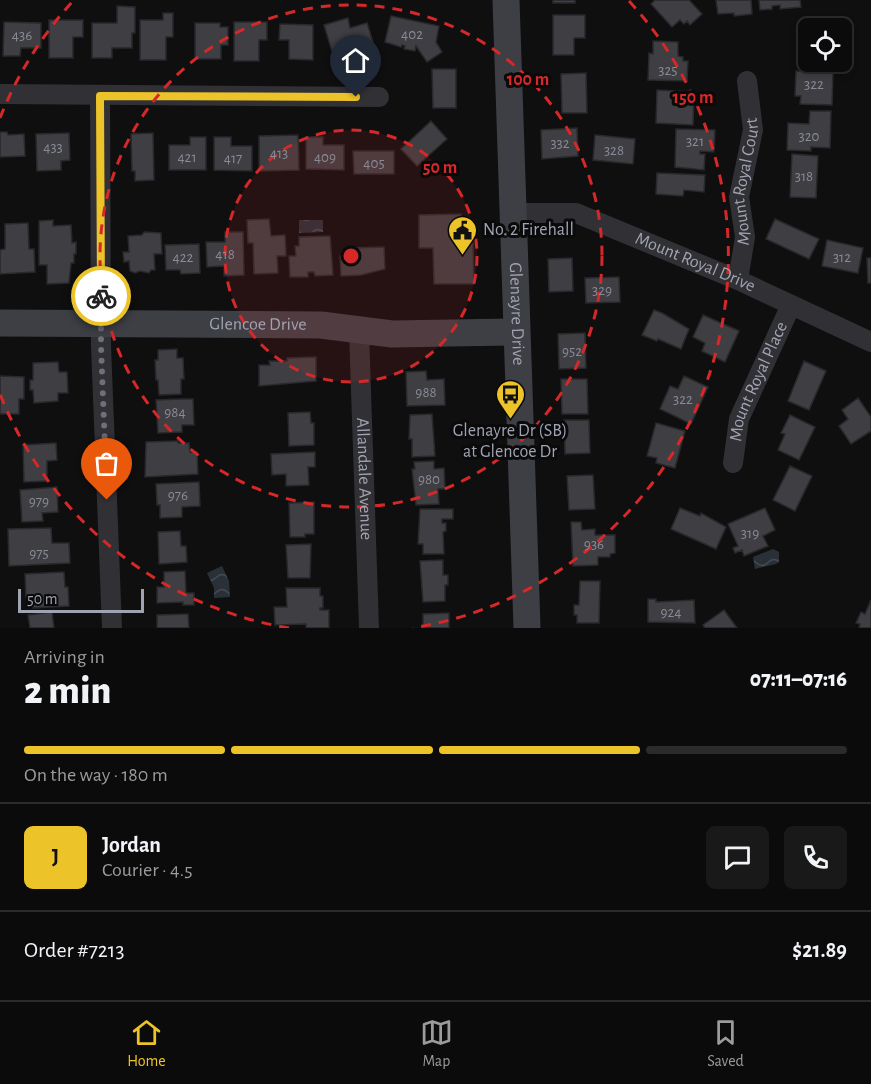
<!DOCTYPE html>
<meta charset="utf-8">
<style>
:root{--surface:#0b0b0c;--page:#19191a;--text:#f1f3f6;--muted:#9a9b9d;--line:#2b2b2d;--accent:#edc32a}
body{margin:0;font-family:"Alegreya Sans",sans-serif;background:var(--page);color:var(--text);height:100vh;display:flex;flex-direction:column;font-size:22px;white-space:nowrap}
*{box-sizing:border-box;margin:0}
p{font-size:20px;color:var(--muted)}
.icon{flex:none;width:33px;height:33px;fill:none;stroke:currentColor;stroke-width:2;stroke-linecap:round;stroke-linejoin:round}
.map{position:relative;height:628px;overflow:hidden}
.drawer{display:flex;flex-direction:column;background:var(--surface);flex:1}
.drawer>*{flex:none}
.controls{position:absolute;left:798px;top:18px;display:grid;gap:12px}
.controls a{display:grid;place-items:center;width:54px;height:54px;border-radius:9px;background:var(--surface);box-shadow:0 3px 9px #0003,0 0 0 2px var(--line);font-size:30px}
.scale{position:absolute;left:18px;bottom:15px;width:126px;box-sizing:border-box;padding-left:6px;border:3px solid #a0a3b1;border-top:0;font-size:16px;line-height:21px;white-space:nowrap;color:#a0a3b1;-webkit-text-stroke:4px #0a0a0b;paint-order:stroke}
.pin{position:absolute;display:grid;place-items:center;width:51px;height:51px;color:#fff;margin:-62px -26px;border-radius:50% 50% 50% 0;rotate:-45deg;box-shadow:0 0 6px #0007}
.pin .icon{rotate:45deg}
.courier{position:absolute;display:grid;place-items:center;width:60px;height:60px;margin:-30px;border:4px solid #edc32a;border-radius:50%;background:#fff;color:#222;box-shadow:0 2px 8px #0007}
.summary em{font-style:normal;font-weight:800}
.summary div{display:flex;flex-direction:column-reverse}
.summary{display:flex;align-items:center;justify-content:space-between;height:102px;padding:0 24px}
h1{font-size:39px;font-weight:800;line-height:45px}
.bar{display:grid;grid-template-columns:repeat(4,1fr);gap:9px 6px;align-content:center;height:72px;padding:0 24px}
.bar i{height:8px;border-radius:4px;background:var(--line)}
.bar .active{background:var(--accent)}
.bar p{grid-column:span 4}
.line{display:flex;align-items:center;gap:15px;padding:0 24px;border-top:2px solid var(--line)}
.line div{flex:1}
.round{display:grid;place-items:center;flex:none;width:63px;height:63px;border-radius:9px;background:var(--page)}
.tabs{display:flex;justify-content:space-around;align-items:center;height:84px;border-top:2px solid var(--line);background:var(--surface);font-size:16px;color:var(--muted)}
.tabs a{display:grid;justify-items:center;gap:3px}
.tabs .active{color:var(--accent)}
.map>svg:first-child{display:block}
.water{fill:url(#water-waves)}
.building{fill:#3e3e43;stroke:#29292c;stroke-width:1.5}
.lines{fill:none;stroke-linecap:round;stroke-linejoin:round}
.street{stroke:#303035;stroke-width:20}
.secondary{stroke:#3e3f45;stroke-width:27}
.done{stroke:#6d6f79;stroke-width:6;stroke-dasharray:0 10.8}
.route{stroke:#edc32a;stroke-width:8}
.ring{fill:none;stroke:#d62828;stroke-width:3;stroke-dasharray:10 8}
.labels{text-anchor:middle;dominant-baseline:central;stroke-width:6;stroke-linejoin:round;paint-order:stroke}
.number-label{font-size:15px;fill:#888a96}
.street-label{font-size:18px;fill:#a0a3b1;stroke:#0a0a0b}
.poi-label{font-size:18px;fill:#a0a3b1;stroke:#0a0a0b;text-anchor:start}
.centre{fill:#d62828;stroke:#0a0a0b;stroke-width:3}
.ring-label{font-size:18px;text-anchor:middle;font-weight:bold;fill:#d62828;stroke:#0a0a0b;stroke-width:6;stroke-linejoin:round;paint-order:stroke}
</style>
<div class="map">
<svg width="871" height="628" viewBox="0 0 871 628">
<defs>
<pattern id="water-waves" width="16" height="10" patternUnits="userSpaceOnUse" patternTransform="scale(1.5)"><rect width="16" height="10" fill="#293038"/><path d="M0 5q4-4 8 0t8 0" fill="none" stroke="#454b52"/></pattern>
</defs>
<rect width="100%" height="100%" fill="#0f0f10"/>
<path class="water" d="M299,220H323V232L299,233Z
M773,549L779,552V562L776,564L755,569L753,557Z
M222,566L229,581L230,597L214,598V588L207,573Z"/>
<path class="building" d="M553,0H575V3H553Z
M655,0H689L702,14L690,25L687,21L684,24L680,20L672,27L651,4Z
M716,0H751L752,14L734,16V13L718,14Z
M759,0H800L801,7L780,9V5L772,6V9L760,10Z
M117,6L135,7V33H132V48H112V58H92V23H117Z
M163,13H173V37H166V60H140V20H163Z
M553,15H585V38H574V55H553Z
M391,16L439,26L436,42L442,52L427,62L416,46L415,51L404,49L405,46L402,45L401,47L385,42Z
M348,18L350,28L367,23L374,45L334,58L324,25Z
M49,20H83V37H73V58H49Z
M825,21L827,28H808V57L803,59L799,27Z
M4,22L41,23V48H21L20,56H3Z
M234,22H267V40H259V61H234Z
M195,23H220V27H228V45H221V59H195Z
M280,24L313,25V60L289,59V40H279Z
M653,41L678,42V56L683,57V61H688L687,81L648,80L649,53L653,54Z
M432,69H456V108H433Z
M796,71L833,72L832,105L800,104L801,96H795Z
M586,73L587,113H562L561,74Z
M657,90L694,92L693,125L656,123Z
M810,111H831L830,148L811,147V151L787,150L788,123L809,124Z
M431,121L447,139L417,166L401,149Z
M577,128L578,156L542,159L541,130Z
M676,129L715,130L714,152L700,151V154H705L704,170L675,167Z
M0,132H7L8,135L24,134L25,156L0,157Z
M69,133L70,160L61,161V170L37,171L36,134Z
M153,133L154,180L135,181V171H132L131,134Z
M298,135L299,170L259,171V136Z
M595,135L635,139L633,164L593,160Z
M190,137H206V170H169V145H190Z
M214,137H231V146H252V171L214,170Z
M306,137H323V145H344V170L306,169Z
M353,151H394V174H354Z
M792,154L818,156L816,198L790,197Z
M657,173L705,175L704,192L684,190L683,196L656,194Z
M461,214V242H473L474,284H434L433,248H419V215Z
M269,219L271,236L285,235L286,256H277L278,273L254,274L253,243H248L247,220Z
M775,219L819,239L809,259L766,239Z
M53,220V226L71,225L72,243L76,242V254H74V263H71L69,283L47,284V265H39V221Z
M28,223L29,249H34L35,272L0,274V250L5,249V224Z
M144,232L161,233L162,254H154L155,270H151L149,273L140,271L135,273L130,271L129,261L124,262L123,252H129L128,236L142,235Z
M225,232H243L244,275L224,276V266L207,267L206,242H225Z
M330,236L333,275L315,276L314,272H308V277H290L289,256H296L295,246H299V237Z
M827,240L863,248L858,273L822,266Z
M199,244L200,273L181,274L180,270H166L165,245Z
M384,247L385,269L361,275L341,276L340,256L350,255V248Z
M572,258L573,291L549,292L548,259Z
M867,258H871V283H868Z
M619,277L620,302L586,303L585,278Z
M654,310L662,313L689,329L681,349L658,339L657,341L642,335Z
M703,315L739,331L725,362L702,351L705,343L693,337Z
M585,333L586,368L559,369L558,334Z
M177,349V358H183L184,379H181V394L159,395L158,380H156L155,360H158V350Z
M316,357V381L259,386V365H270L269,361H287V358Z
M804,361L826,371L809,410L788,401Z
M58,362L59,372H67L68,393H58V401L34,403L33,390H30V380H33V363Z
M426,371L427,380L444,379L445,405L407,406L406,372Z
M0,376L24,377V399H19V414H0Z
M684,376L708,387L691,424L660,409L670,386L678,389Z
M561,379H587L588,414H562Z
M858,398L871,417V431L851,444L839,426L848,419L842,410Z
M181,399H193L194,425H182V432L158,433L156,400Z
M310,412L311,423H314V445L289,446L288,413Z
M432,414L435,456L412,457V439H409L410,415Z
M790,415L815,427L799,460L778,450L785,434L781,433Z
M564,420H589L590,453L565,454Z
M656,423L685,431L675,468L656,463L657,458L647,456Z
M178,441V443H189L190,452H197L198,474L145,477L146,442Z
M56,443L57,460L47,461V481L24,482L23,445Z
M315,452V467H308L309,485L286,486V474L272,475L271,454Z
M434,461V469L444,468L445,489H438L439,504L416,505L412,469H415L414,462Z
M790,466L812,476L795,511L773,500Z
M593,475L595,509L569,510L567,476Z
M199,482L200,506L182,507V517L160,518V505H157L156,484Z
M57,487L58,512L42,513L43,521L22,522L20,490Z
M314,502V534H305V537H290L289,503Z
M680,508L700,516L701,513L726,527L716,549L671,529Z
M765,508L775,530L763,536L768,546L744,556L742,550L735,553L733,548L738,546L728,524Z
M420,509H453V519H442V523H446V531L443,532L444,554H423V544H418Z
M571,522H581L582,530L595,529V535H615V553L610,554V557H598V565L573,566Z
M51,528L52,543H69L70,563L9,566L8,529Z
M180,531L181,546H186L187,562L159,564L158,532Z
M311,544L310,578H288L286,545Z
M443,560V575H448V585H445V601L423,602L420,561Z
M185,571L186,593H194V605H183V602L157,603V587H164V572Z
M64,572L65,587H68L69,606L33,608V597H26L25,574Z
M580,581H600L599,623H577V615H574V605H579Z
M286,588H320V596H323V608H320V610H329V628H306V624L275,625L274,607H287Z
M648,599H656V602L694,600L695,623L648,622Z
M871,600V628H859L860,624L856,623L861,612L865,614Z
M724,610L737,628H705L703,625Z
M52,612L54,628H30L28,615Z
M449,613V628H423V614Z
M188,614L189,628H157V615Z"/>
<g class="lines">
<g class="street">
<path d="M0,94L379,97"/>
<path d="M100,96L101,346L112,628"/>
<path id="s1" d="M513,213H576L738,280L871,342"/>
<path id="s2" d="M738,280L745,237L739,197L753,130L747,81"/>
<path id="s3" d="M359,331L369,628"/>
<path id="s4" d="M733,463L739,419L791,305"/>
</g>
<g class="secondary">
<path id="s5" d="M506,0L527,628"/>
<path id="s6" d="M0,323L321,325L392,334L516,332"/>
</g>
</g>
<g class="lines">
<path class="done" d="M101,296V346L107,500"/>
<path class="route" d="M101,296L100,96L356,97"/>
</g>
<circle cx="351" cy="256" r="126" fill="#d62828" fill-opacity=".12"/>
<g class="ring">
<circle cx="351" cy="256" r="126"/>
<circle cx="351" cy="256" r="251"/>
<path d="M289 628A377 377 0 0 1 0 394M0 118A377 377 0 0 1 73 1M629 1A377 377 0 0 1 413 628"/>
</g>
<defs>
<symbol id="civic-pin" viewBox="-11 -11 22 30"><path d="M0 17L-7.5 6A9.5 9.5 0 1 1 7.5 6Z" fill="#edc32a" stroke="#0a0a0b"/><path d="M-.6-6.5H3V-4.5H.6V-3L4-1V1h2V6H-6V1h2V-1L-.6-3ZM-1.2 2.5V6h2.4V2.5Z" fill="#111"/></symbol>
<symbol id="bus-pin" viewBox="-11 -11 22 30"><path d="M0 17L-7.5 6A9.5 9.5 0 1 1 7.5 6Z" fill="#edc32a" stroke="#0a0a0b"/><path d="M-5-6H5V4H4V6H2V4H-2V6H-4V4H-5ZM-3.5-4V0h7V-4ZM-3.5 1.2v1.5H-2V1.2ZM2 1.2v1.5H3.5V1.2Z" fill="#111"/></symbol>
</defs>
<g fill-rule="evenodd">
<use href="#civic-pin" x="446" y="214" width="33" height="45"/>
<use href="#bus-pin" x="494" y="378" width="33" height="45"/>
</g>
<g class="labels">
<g class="number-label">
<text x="412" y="34">402</text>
<text x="22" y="35">436</text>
<text x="668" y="70">325</text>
<text x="814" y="84">322</text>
<text x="809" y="136">320</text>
<text x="695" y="141">321</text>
<text x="560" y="143">332</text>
<text x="53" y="147">433</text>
<text x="614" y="150">328</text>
<text x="279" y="153">413</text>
<text x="187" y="157">421</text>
<text x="325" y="157">409</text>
<text x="233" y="158">417</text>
<text x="374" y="163">405</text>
<text x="804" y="176">318</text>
<text x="225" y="254">418</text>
<text x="183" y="257">422</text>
<text x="842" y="257">312</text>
<text x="602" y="290">329</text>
<text x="572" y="351">952</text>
<text x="426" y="392">988</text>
<text x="683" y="399">322</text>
<text x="175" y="412">984</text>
<text x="429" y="479">980</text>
<text x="178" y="495">976</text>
<text x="39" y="501">979</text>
<text x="750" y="533">319</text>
<text x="594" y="544">936</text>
<text x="39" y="553">975</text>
<text x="671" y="612">924</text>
</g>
<g class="street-label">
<text stroke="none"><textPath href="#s2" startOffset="100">Mount Royal Court</textPath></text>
<text stroke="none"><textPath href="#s1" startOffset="192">Mount Royal Drive</textPath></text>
<text stroke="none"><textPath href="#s5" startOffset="314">Glenayre Drive</textPath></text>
<text stroke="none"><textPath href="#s6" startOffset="258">Glencoe Drive</textPath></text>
<text stroke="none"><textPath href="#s4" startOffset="86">Mount Royal Place</textPath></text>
<text stroke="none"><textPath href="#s3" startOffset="148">Allandale Avenue</textPath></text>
</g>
<g class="poi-label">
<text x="483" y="230">No. 2 Firehall</text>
<text x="510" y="431" text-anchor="middle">Glenayre Dr (SB)<tspan x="510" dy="21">at Glencoe Dr</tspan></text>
</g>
</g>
<circle cx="351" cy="256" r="9" class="centre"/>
<g class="ring-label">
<text x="528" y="85">100 m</text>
<text x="693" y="103">150 m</text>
<text x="440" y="173">50 m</text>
</g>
</svg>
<div class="controls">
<a><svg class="icon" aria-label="locate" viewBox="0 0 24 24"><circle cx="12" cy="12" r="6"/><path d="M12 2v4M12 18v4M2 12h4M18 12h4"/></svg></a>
</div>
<div class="scale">50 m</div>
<div class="pin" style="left:107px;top:500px;background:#ea580c"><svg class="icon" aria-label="bag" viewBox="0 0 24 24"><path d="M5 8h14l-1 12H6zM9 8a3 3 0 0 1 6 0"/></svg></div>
<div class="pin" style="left:356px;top:97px;background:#1f2937"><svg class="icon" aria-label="home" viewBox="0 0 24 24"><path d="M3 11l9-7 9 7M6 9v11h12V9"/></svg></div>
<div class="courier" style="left:101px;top:296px"><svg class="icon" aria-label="bike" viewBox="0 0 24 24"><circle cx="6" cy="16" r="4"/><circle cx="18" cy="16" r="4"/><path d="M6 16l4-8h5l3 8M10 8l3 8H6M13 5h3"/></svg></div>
</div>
<section class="drawer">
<div class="summary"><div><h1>2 min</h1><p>Arriving in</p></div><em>07:11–07:16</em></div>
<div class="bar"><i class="active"></i><i class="active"></i><i class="active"></i><i></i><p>On the way · 180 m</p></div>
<div class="line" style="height:108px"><b class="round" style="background:var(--accent);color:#111">J</b><div><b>Jordan</b><p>Courier · 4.5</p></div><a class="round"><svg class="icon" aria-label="chat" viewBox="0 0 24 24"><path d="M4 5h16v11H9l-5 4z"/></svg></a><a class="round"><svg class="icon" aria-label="phone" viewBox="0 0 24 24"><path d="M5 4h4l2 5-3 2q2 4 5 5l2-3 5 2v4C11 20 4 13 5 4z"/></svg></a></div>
<div class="line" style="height:78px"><div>Order #7213</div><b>$21.89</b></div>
</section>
<nav class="tabs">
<a class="active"><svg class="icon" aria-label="home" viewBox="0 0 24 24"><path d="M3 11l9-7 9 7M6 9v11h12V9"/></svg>Home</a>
<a><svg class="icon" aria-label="map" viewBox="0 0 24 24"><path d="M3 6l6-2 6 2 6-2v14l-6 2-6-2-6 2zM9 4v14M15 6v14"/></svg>Map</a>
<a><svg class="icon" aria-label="saved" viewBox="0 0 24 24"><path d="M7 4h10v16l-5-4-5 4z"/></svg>Saved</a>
</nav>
